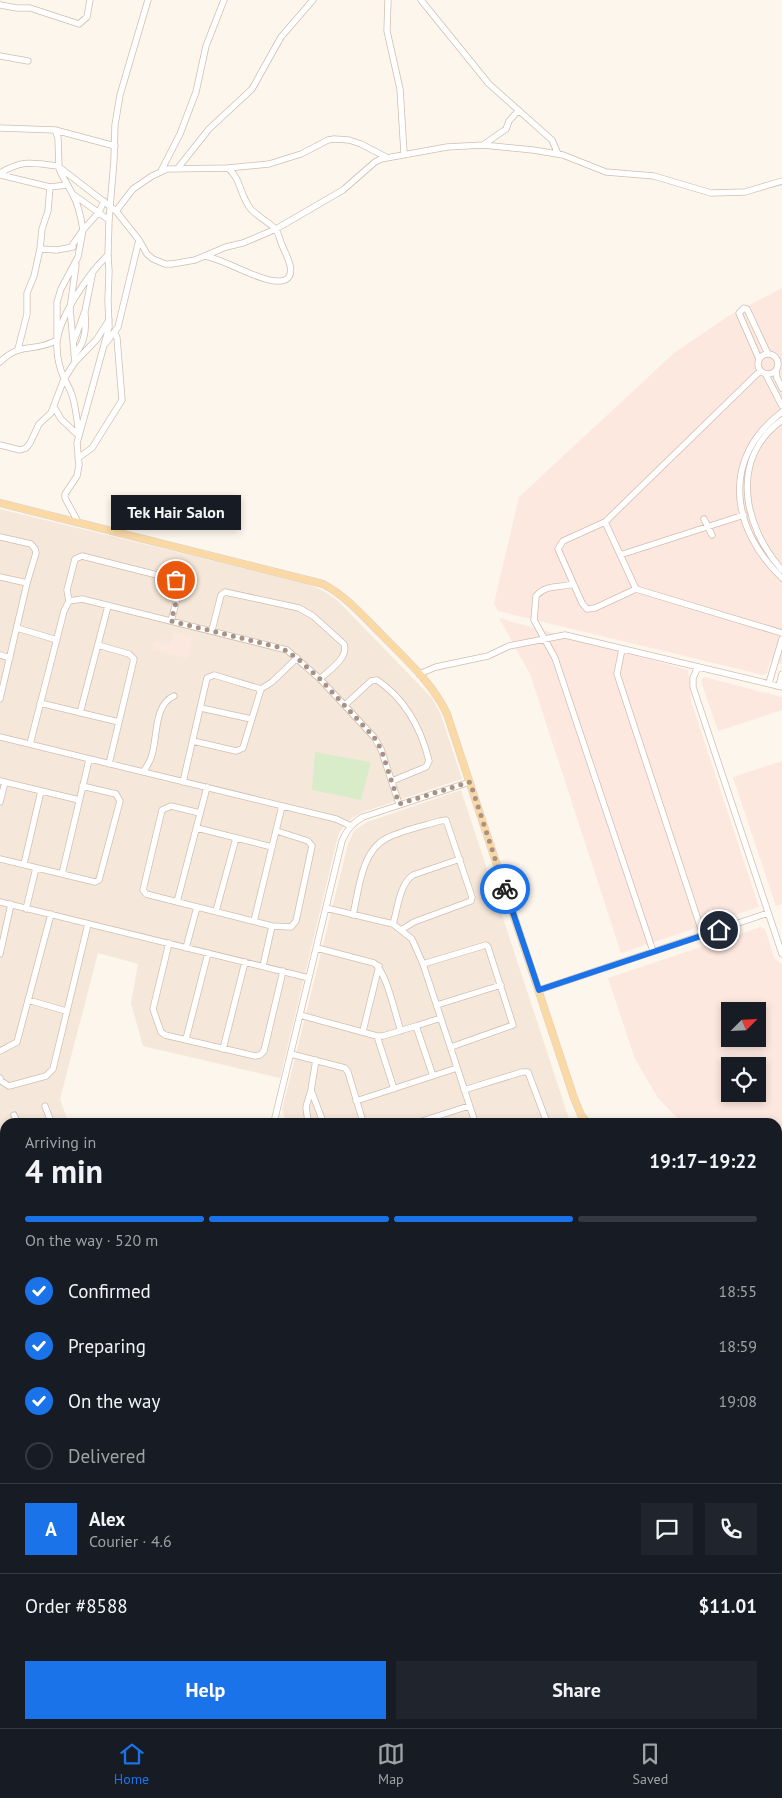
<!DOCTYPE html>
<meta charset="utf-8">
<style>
:root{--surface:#171b24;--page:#20242c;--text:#f1f3f6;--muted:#9ea1a6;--line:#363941;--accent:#1a73e8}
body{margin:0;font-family:"PT Sans",sans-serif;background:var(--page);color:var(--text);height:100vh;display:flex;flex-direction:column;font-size:19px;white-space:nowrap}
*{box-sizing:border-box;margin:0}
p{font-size:16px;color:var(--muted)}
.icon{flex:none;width:28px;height:28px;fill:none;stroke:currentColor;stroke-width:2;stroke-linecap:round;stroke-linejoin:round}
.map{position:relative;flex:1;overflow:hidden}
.details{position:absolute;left:0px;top:1118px;width:782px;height:611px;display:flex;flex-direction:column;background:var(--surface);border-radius:15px 15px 0 0;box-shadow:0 2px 8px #0003}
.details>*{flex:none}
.needle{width:32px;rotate:66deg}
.buttons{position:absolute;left:721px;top:1002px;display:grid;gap:10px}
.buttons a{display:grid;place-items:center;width:45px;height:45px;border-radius:0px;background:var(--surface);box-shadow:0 2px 8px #0003;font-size:25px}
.pin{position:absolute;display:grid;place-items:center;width:42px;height:42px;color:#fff;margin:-21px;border:2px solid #fff;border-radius:50%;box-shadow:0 1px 5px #0007}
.courier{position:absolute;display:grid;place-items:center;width:50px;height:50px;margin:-25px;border:4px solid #1a73e8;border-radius:50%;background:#fff;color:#222;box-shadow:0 1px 6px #0007}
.bubble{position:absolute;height:35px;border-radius:0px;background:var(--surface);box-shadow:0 2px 8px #0003;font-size:16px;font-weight:600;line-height:35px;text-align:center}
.head em{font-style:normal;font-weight:600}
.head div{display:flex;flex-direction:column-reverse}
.head{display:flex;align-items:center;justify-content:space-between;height:85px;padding:0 25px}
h1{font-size:32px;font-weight:600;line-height:38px}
.bar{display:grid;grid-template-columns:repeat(4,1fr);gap:8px 5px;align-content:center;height:60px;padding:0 25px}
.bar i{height:6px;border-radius:4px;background:var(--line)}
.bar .active{background:var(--accent)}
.bar p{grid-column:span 4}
.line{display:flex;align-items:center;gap:12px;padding:0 25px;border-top:1px solid var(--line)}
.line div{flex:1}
.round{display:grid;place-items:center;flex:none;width:52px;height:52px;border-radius:0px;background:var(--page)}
ol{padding:0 25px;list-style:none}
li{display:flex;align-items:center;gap:15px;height:55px}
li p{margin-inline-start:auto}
li .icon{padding:5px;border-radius:50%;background:var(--accent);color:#fff;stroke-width:4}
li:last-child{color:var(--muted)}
li i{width:28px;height:28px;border:2px solid var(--line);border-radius:50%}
.button{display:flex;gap:10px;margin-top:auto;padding:10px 25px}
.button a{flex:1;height:58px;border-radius:0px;background:var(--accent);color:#fff;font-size:20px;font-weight:600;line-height:58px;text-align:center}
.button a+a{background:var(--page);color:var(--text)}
.tab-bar{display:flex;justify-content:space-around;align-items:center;height:70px;border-top:1px solid var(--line);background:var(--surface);font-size:14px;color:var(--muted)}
.tab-bar a{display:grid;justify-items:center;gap:2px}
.tab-bar .active{color:var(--accent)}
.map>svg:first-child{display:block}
.residential{fill:#f5e8da}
.commercial{fill:#fde8e0;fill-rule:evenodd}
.education{fill:#f3e8fa}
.green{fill:#d8ecc9}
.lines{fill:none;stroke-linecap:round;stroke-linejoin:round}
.minor-casing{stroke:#d1beb0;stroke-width:7}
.major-casing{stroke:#dad1cd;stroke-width:8}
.minor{stroke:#fff;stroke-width:5.5}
.major{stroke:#fbd9a5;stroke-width:7}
.done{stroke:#a89285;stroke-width:5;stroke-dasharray:0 9}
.route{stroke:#1a73e8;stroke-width:6}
</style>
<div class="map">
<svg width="782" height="1728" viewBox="0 0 782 1728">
<rect width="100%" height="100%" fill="#fdf6ec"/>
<path class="residential" d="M0,509L304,583L322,590L337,600L432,698L441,715L462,779L366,811L352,818L339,832L280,1078L143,1046L131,1003L138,964L98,953L60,1099L68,1122H5V1160L0,1145Z
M461,790L570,1122H286L282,1110L348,844L354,831L367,822Z
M5,1241V1307L0,1308V1243Z
M778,1321L782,1325V1580L778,1575Z
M778,1594L782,1599V1728H536L541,1724H778Z
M0,1599L5,1605V1724H116L120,1728H0Z
M239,1724H386L382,1728H234Z
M462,1724H526L521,1728H466Z"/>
<path class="commercial" d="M782,288V664L770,661L767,673L763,675L498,611L494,603L519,497L674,353L730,315Z
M499,618L688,670L691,701L759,907L621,953L530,674Z
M173,632L193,637L189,656H187L186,658L152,649L154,641L170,645Z
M704,677L782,697V710L718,731L701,681Z
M782,761V904L776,906L733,777Z
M761,927L765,929L774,957L782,965V1136L778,1140V1122H681L658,1098L635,1059L608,978ZM730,1011H758V1039H730ZM730,1066H758V1094H730Z"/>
<path class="education" d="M5,1510V1573L0,1562V1512Z"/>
<path class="green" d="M315,752L371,762L361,800L312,790Z"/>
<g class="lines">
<defs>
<path id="minor" d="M388,0L387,31L400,89L404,153
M421,0L489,84L552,140L558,154
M0,5L17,8H30L79,24L87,17L90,0
M0,56L28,61
M0,128L55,130L115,146
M55,130L58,138L59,167L116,211L139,240L147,254L153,259L165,264H172L195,260L226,247L243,243L276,229L343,190L375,162L381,159L447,147L483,145L533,150L563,155L606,172L654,176L711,193L745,192L782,181
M483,145L506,129L509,121L518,111
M178,168L209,129L252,89L281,37L313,0
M161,171L180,134L196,92L206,46L224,0
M0,173C24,159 32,163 58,166C62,177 68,185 73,195C79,206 81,217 83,230L71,247
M0,175L50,187
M74,195L109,220
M116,211L133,189L152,176L167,169L228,168L269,164L301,154L328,140L334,139L349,140L361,144L386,157
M40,249L42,229L48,211L50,187L67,185
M204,256C224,258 267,287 285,280C298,274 285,253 282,245C280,241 279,234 276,230C271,223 256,216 250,208C240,195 241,179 228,168
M74,341L85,311L93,271
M106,343L118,327L139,240
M18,349L27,314V293L34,276L40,249L57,250L73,247
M758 364a10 10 0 1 1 20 0a10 10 0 1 1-20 0Z
M74,355C86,342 86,329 85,313
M759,359L739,313L744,308L747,309L768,354
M0,362C21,341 35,353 57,340V302L61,289L78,257L83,230L99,212L104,201
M75,362L70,309L76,265
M760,371L605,522L563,541L558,549L582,603L587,609L595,608L636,589L782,633
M776,371L777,378L782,388
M766,375L782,406
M54,407L61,419L79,436
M782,412C721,458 730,528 782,578
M782,420C729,459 743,526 782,570
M79,434C77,421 76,407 72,395C70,389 67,384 64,378C60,370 57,357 57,348C55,321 89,273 108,255
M0,445L20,450L26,448L30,443L39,424L51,413L64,379L75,362L97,339L109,320
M78,458L92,448L122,400L117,338L115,333
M704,519L712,535
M78,522L65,498V494L77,476L79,465L77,443L109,327L108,300L109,271L108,255L109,220L114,160L115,125L120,95L148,0
M605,522L636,589
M0,537L31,544L35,549L36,553L27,583L0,699
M620,555L744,515
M0,577L27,583
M573,584C560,588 546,584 536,596L534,620L555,658L653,951
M69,601L67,590L75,559L82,556L177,580L179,582L180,588L171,621
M17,628L57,640
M212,630L221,595L225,592L299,608L313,616L344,644C349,658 329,670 320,679
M98,645L129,654L134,659L109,764
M622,649L617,674L703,935
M0,655L10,658
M698,667L693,678V687L782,954
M419,674L436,667L488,656L509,646L565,635L782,687
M769,683L782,639
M779,686L782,674
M40,703L119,722
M345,705L371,681L377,680C405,699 421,728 429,761L426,767L392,781
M201,708L251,719
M80,713L108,606
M0,737L336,819L351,826
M193,741L236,751L243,748L261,689L272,682L297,658
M30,744L64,611L69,601L82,599L287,650L320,679L374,737L381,749L399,804
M143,772C146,768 149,763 151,758C158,739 153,705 174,696
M0,781L79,800
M183,782L207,678L214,675L261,689
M0,802L5,782
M200,813L171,806L162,810L143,890L146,894L272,926L291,927L296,921L312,846L308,841L277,831
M197,828L272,847
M0,859L95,882L99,880L120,801L116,794L82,786
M24,864L41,791
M62,874L89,760
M0,902L309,978
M177,902L207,787
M326,908L393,924L412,939L423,964L475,1122
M26,909L36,868
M216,911L236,838
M353,915C359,890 361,851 387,838C403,830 423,826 440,821L446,820L472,897L471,901L414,922L401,930
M254,921L282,806
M393,924C398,908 399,885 413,875L460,859
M169,943L153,1009L161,1032L165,1035L255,1056L260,1055L264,1051L283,971
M186,948L197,907
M317,948L374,963C387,972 395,1015 401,1031
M0,954L11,904
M423,964L486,945L488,947L513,1025L451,1047
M263,966L272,926
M539,990L768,913
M28,1000L66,1011
M437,1005L501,985
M300,1015L377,1036H383L416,1026
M363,1031L379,966
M377,1036L394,1089
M186,1039L208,953
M223,1049L245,962
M0,1051L17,1042L51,914
M291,1054L345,1068L348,1072L363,1122
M433,1076L416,1026L441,1018
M0,1078L1,1081L9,1086L46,1076L53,1069L88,924
M311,1090L323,1122
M464,1090L522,1072H528L546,1120L538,1122
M356,1101L457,1068
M45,1106L51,1122
M14,1115L17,1122
M274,1122L342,841C347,830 352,823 363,817L470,782
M308,1122L306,1107L311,1090L316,1060
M419,1122L469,1106
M0,1163L5,1178
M0,1214H5
M0,1236L5,1235
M778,1317L782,1321
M778,1356L782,1361
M0,1428L5,1426
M778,1429L782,1434
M778,1478L782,1474
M778,1534L782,1530
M0,1584L5,1590
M778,1586L782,1591
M778,1623L782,1628
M0,1627L5,1633
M0,1663L3,1672
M778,1676L782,1672
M0,1721L5,1719
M83,1724L87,1728
M127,1724L131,1728
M453,1724L457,1728
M504,1724L508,1728
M605,1724L609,1728
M655,1724L659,1728
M706,1724L710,1728
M755,1724L759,1728
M341,1728L345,1724
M531,1728L535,1724
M624,1728L628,1724
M776,1728L782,1722"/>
<path id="major" d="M0,503L323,584C346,596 363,616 381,634C405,659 432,682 447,714L574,1098L581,1115L587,1122
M778,1201L782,1197
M222,1724L223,1728
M199,1728L203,1724
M208,1728H217"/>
</defs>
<use href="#minor" class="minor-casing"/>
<use href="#major" class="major-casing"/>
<use href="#minor" class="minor"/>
<use href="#major" class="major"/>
</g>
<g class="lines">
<path class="done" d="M176,580L179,582L180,588L171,621L282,648L297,658L320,679L374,737L381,749L399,804L470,782L505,889"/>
<path class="route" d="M505,889L539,990L719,930"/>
</g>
</svg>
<div class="buttons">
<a><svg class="needle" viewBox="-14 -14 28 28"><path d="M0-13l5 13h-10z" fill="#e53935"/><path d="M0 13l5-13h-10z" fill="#9ea1a6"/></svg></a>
<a><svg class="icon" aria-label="locate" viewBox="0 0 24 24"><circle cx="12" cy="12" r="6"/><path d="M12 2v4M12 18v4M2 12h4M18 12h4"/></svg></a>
</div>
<div class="pin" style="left:176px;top:580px;background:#ea580c"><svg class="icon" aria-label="bag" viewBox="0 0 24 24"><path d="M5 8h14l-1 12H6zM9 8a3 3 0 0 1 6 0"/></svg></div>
<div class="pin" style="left:719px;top:930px;background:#1f2937"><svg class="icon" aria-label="home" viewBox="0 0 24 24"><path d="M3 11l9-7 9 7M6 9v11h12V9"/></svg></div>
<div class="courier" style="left:505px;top:889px"><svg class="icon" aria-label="bike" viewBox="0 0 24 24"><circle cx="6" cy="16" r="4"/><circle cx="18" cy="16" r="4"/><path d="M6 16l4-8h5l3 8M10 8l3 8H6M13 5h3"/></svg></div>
<div class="bubble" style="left:111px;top:495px;width:130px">Tek Hair Salon</div>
<section class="details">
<div class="head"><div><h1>4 min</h1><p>Arriving in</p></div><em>19:17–19:22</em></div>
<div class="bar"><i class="active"></i><i class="active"></i><i class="active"></i><i></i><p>On the way · 520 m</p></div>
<ol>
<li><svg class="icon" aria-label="check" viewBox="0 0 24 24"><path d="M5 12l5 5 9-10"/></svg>Confirmed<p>18:55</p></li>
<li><svg class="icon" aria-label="check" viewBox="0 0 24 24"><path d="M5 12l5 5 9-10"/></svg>Preparing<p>18:59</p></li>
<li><svg class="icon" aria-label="check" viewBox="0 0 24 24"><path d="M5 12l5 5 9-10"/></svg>On the way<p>19:08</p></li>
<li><i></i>Delivered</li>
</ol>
<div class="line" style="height:90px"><b class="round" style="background:var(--accent);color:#fff">A</b><div><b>Alex</b><p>Courier · 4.6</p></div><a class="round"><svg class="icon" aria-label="chat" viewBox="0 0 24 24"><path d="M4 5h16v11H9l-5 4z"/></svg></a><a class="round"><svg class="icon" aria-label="phone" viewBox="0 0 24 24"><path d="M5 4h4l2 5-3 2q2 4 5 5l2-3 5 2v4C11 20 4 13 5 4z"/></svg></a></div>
<div class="line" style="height:65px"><div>Order #8588</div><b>$11.01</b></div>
<div class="button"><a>Help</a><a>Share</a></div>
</section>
</div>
<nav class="tab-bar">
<a class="active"><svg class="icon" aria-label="home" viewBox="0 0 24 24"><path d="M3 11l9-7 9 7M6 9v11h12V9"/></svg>Home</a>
<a><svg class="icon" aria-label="map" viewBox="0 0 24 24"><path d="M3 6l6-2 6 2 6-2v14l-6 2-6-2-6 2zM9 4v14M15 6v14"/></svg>Map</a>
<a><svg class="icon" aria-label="saved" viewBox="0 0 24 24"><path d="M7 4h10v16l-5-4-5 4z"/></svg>Saved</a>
</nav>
